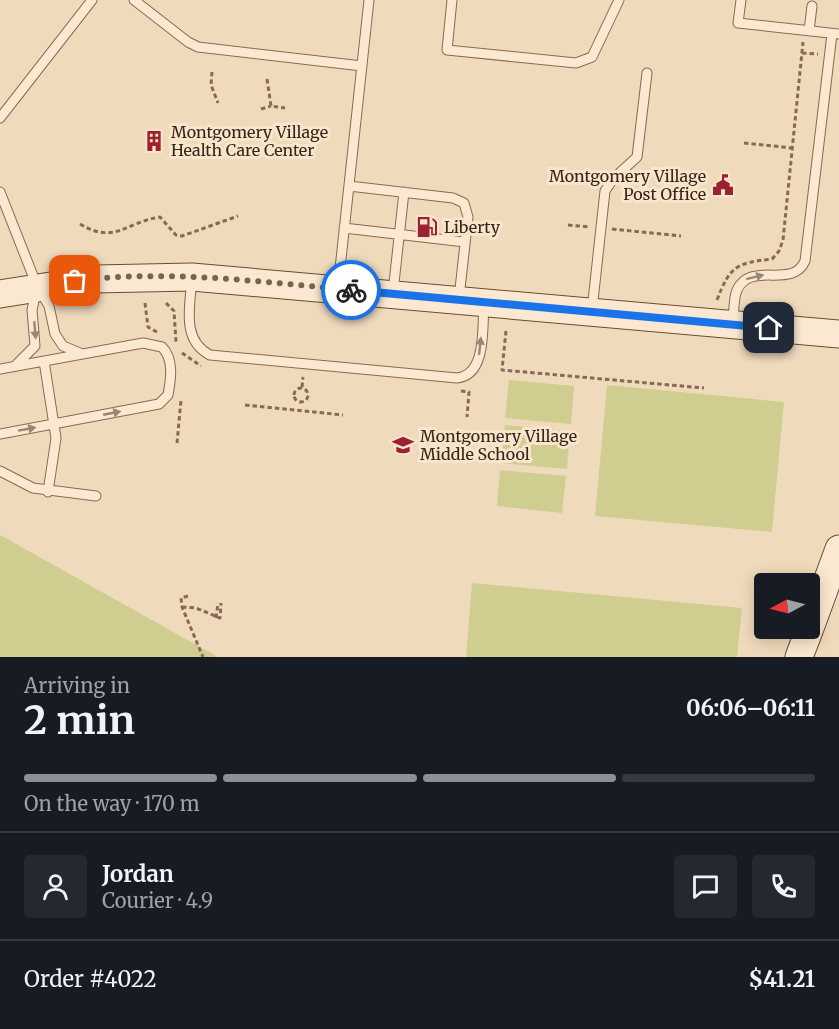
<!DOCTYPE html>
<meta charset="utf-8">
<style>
:root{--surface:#171b24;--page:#242831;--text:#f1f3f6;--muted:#9ea1a6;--line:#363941;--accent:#8c9099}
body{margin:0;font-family:Merriweather,serif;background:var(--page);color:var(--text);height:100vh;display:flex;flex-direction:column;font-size:22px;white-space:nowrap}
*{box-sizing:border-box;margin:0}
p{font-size:20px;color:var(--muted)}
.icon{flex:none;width:33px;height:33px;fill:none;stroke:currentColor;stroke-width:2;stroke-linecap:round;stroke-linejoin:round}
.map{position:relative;height:657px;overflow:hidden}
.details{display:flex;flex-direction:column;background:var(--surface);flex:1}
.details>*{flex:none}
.needle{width:39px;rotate:263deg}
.tools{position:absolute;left:754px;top:573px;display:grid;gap:12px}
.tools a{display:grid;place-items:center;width:66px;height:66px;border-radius:6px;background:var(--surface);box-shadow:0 3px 15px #0003;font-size:30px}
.pin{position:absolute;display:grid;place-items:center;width:51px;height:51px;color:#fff;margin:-26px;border-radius:12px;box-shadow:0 3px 9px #0006}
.courier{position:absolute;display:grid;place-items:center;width:60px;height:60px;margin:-30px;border:4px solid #1a73e8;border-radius:50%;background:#fff;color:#222;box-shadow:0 2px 8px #0007}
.head em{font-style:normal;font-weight:700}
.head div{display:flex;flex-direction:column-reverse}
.head{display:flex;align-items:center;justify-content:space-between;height:102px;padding:0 24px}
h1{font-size:39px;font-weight:700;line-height:45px}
.bar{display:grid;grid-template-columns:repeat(4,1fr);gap:9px 6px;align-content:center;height:72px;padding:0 24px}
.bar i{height:8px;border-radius:4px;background:var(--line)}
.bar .on{background:var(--accent)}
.bar p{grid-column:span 4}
.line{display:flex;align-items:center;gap:15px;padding:0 24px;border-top:2px solid var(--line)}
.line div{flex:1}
.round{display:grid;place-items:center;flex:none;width:63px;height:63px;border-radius:6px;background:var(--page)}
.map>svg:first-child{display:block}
.green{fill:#cfce90}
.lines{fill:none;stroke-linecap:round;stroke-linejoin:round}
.lane-casing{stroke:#896955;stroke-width:11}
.secondary-casing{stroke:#6a4b38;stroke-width:29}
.path{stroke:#896955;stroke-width:3;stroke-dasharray:4.5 3;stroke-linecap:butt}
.lane{stroke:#fbe8d0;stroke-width:9}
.secondary{stroke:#fbe8d0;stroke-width:27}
.oneway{fill:#998675}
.done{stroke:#786453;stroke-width:6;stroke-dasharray:0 10.8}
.route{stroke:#1a73e8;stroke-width:8}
.labels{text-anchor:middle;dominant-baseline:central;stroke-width:6;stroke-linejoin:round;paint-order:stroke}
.poi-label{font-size:16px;fill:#37251a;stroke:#f7e5cc;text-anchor:start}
</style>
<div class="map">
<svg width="839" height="657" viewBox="0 0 839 657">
<rect width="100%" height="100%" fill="#f0dabc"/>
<path class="green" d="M509,380L574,386L571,424L505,418Z
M607,385L784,402L772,532L595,516Z
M505,425L570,431L567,469L501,463Z
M500,470L566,476L562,513L497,506Z
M0,535L218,657H0Z
M472,583L742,608L737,657H466Z"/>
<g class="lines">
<defs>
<path id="lane" d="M134,0L188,42L198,47L362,66
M452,0L447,50L576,63L592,57L619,0
M741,0L738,23L839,34
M809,31L812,6
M0,118L92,0
M349,186L453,198L464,203L468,217L459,298
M0,192L37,286L49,306L55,334L63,346L80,353
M344,228L465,242
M192,279C190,306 181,340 210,355L457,378C487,375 482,327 484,305
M338,287L369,0
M393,292L404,192
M592,310L605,191L613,179L637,157L647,73
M733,323C734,313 733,300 737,290C751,260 792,290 805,261L832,34
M44,361L56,438L48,492
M16,365L35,346L32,310L36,292
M0,369L143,343L162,347C174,359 171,379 168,395L159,404L0,434
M0,471L33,488L96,496"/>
<path id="secondary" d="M0,294L95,279L192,277L839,334
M810,628L839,549
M799,657L810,628"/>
</defs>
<use href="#lane" class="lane-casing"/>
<use href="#secondary" class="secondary-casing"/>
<path class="path" d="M802,53L818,54
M212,72L211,85L218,103
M267,79L271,106L285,108
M261,109L271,106
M744,143L792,148
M80,224C115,245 126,222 160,217L176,235L182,236L238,216
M568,225L590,227
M612,229L681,236
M717,300C730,266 736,263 772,259L779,251L783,240L803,42
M145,303L148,327L157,332
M166,303L174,311L176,342
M506,331L502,370L704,388
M182,353L201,366
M302,387L303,377
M294 395a7 7 0 1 1 14 0a7 7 0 1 1-14 0Z
M461,391L469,392L467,417
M245,405L343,415
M177,443L181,400
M188,596L181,598L182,607L203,657
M182,607L196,608L220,618L221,603
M216,618L218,603"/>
<use href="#lane" class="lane"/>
<use href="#secondary" class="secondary"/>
</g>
<defs><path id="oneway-solid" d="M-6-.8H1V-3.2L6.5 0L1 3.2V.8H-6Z" transform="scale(1.5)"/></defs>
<g class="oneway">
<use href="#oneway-solid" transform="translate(755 277) rotate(-14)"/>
<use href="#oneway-solid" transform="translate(35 330) rotate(85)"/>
<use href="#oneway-solid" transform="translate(480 346) rotate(-84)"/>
<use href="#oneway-solid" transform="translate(112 413) rotate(-11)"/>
<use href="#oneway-solid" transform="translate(27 429) rotate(-10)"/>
</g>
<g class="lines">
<path class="done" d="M75,281C167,269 260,282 351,290"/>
<path class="route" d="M351,290L769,328"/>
</g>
<defs>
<symbol id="building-bare" viewBox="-9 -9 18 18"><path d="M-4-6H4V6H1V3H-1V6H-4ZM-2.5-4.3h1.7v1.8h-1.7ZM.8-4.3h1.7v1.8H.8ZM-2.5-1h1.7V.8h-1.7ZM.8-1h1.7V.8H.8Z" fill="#9c2132" stroke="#f7e5cc" stroke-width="2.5" paint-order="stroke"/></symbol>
<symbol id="civic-bare" viewBox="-9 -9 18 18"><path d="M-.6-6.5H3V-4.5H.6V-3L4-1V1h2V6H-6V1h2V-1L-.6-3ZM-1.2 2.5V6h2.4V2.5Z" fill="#9c2132" stroke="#f7e5cc" stroke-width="2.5" paint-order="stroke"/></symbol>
<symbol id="fuel-bare" viewBox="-9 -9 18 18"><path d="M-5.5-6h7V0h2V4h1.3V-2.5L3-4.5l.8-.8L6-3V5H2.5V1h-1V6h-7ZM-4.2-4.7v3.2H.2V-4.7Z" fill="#9c2132" stroke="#f7e5cc" stroke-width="2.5" paint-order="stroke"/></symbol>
<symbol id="school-bare" viewBox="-9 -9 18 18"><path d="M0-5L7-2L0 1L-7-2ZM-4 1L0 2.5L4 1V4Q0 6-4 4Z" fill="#9c2132" stroke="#f7e5cc" stroke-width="2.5" paint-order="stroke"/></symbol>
</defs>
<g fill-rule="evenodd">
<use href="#building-bare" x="139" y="126" width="30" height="30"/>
<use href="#civic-bare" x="708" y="170" width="30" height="30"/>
<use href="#fuel-bare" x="412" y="212" width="30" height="30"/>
<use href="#school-bare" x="388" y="430" width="30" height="30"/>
</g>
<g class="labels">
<g class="poi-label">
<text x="171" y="132">Montgomery Village<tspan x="171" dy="18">Health Care Center</tspan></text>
<text x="706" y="176" text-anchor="end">Montgomery Village<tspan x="706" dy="18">Post Office</tspan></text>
<text x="444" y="227">Liberty</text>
<text x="420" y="436">Montgomery Village<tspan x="420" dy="18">Middle School</tspan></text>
</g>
</g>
</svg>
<div class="tools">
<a><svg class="needle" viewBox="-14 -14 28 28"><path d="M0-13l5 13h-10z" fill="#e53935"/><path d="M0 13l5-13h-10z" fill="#9ea1a6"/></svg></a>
</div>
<div class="pin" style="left:75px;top:281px;background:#ea580c"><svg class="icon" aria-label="bag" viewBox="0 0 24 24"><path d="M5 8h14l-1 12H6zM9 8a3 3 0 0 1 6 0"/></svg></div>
<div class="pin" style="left:769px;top:328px;background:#1f2937"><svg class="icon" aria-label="home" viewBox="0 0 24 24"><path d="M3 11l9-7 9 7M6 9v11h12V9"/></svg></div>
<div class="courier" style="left:351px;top:290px"><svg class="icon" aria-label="bike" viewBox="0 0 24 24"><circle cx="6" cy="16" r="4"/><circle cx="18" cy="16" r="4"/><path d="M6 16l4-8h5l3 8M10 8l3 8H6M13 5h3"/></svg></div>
</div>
<section class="details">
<div class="head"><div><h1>2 min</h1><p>Arriving in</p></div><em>06:06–06:11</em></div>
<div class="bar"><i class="on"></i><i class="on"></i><i class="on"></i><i></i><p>On the way · 170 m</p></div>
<div class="line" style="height:108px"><a class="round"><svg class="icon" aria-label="person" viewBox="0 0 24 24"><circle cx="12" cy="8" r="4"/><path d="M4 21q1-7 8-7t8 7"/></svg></a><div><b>Jordan</b><p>Courier · 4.9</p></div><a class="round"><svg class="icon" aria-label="chat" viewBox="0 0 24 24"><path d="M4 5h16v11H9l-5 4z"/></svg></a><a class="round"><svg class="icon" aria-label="phone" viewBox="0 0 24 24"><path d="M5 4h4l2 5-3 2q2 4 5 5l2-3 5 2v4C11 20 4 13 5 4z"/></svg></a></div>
<div class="line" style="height:78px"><div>Order #4022</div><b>$41.21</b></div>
</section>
